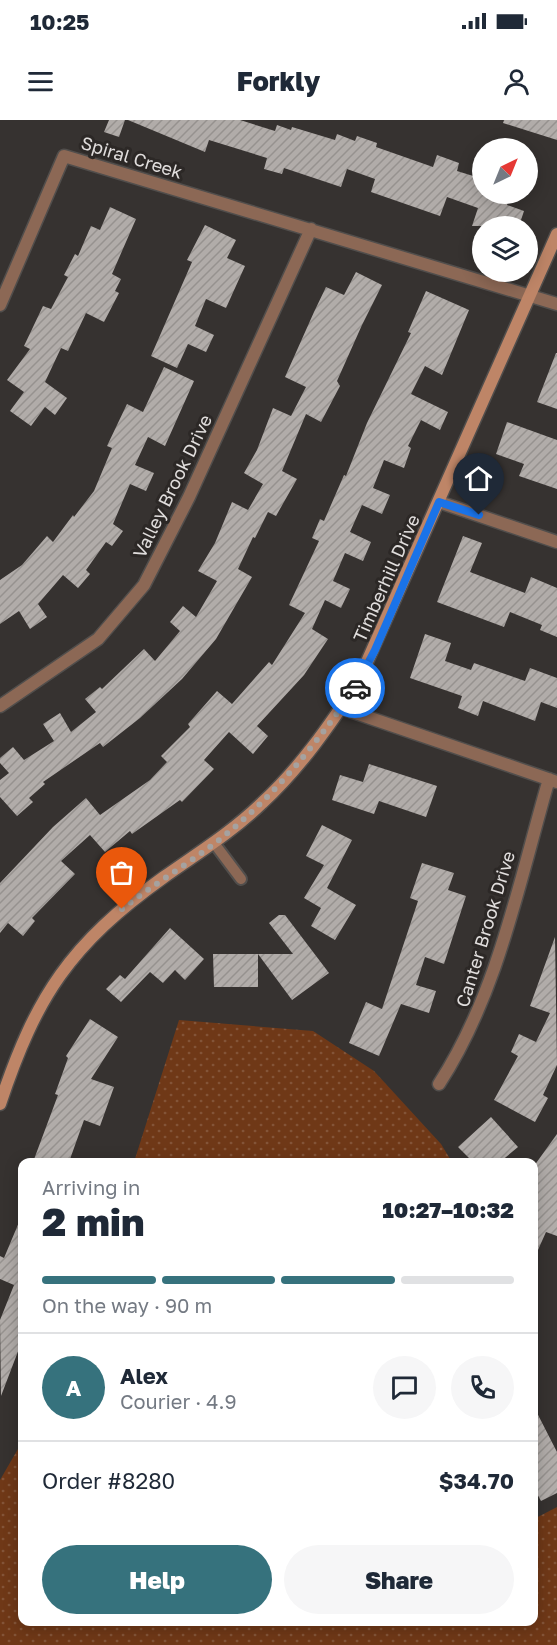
<!DOCTYPE html>
<meta charset="utf-8">
<style>
:root{--surface:#fff;--page:#f6f6f7;--text:#1f2937;--muted:#747a83;--line:#e0e1e3;--accent:#36727d}
body{margin:0;font-family:"Golos Text",sans-serif;background:var(--page);color:var(--text);height:100vh;display:flex;flex-direction:column;font-size:22px;white-space:nowrap}
*{box-sizing:border-box;margin:0}
p{font-size:20px;color:var(--muted)}
.icon{flex:none;width:33px;height:33px;fill:none;stroke:currentColor;stroke-width:2;stroke-linecap:round;stroke-linejoin:round}
.map{position:relative;flex:1;overflow:hidden}
.panel{position:absolute;left:18px;top:1038px;width:520px;height:468px;display:flex;flex-direction:column;background:var(--surface);border-radius:12px;box-shadow:0 3px 15px #0003}
.panel>*{flex:none}
.needle{width:39px;rotate:43deg}
.fabs{position:absolute;left:472px;top:18px;display:grid;gap:12px}
.fabs a{display:grid;place-items:center;width:66px;height:66px;border-radius:50%;background:var(--surface);box-shadow:0 3px 15px #0003;font-size:30px}
.pin{position:absolute;display:grid;place-items:center;width:51px;height:51px;color:#fff;margin:-62px -26px;border-radius:50% 50% 50% 0;rotate:-45deg;box-shadow:0 0 6px #0007}
.pin .icon{rotate:45deg}
.courier{position:absolute;display:grid;place-items:center;width:60px;height:60px;margin:-30px;border:4px solid #1a73e8;border-radius:50%;background:#fff;color:#222;box-shadow:0 2px 8px #0007}
.head em{font-style:normal;font-weight:800}
.head div{display:flex;flex-direction:column-reverse}
.head{display:flex;align-items:center;justify-content:space-between;height:102px;padding:0 24px}
h1{font-size:39px;font-weight:800;line-height:45px}
.bar{display:grid;grid-template-columns:repeat(4,1fr);gap:9px 6px;align-content:center;height:72px;padding:0 24px}
.bar i{height:8px;border-radius:4px;background:var(--line)}
.bar .active{background:var(--accent)}
.bar p{grid-column:span 4}
.line{display:flex;align-items:center;gap:15px;padding:0 24px;border-top:2px solid var(--line)}
.line div{flex:1}
.round{display:grid;place-items:center;flex:none;width:63px;height:63px;border-radius:32px;background:var(--page)}
.primary-button{display:flex;gap:12px;margin-top:auto;padding:12px 24px}
.primary-button a{flex:1;height:69px;border-radius:36px;background:var(--accent);color:#fff;font-size:24px;font-weight:800;line-height:69px;text-align:center}
.primary-button a+a{background:var(--page);color:var(--text)}
.status{display:flex;justify-content:space-between;align-items:center;height:42px;padding:0 30px;background:var(--surface);direction:ltr}
.status svg{height:16px;fill:currentColor}
header{display:flex;justify-content:space-between;align-items:center;height:78px;padding:0 24px;background:var(--surface);font-size:27px;font-weight:800}
.map>svg:first-child{display:block}
.grass{fill:url(#grass-dots)}
.building{fill:url(#building-hatch)}
.lines{fill:none;stroke-linecap:round;stroke-linejoin:round}
.lane-casing{stroke:#514e4c;stroke-width:14}
.street-casing{stroke:#514e4c;stroke-width:15}
.secondary-casing{stroke:#514e4c;stroke-width:15}
.lane{stroke:#8c6855;stroke-width:10}
.street{stroke:#8c6855;stroke-width:12}
.secondary{stroke:#be8567;stroke-width:12}
.done{stroke:#a5a2a0;stroke-width:6;stroke-dasharray:0 10.8}
.route{stroke:#1a73e8;stroke-width:8}
.labels{text-anchor:middle;dominant-baseline:central;stroke-width:6;stroke-linejoin:round;paint-order:stroke}
.street-label{font-size:18px;fill:#e1dedd;stroke:#2c2826}
</style>
<div class="status"><b>10:25</b><svg viewBox="0 0 49 12"><path d="M0 12V9h3v3zM5 12V6h3v6zM10 12V3h3v9zM15 12V0h3v12zM26 1h20v11H26zM47 4h2v5h-2z"/></svg></div>
<header><svg class="icon" aria-label="menu" viewBox="0 0 24 24"><path d="M4 6h16M4 12h16M4 18h16"/></svg>Forkly<svg class="icon" aria-label="person" viewBox="0 0 24 24"><circle cx="12" cy="8" r="4"/><path d="M4 21q1-7 8-7t8 7"/></svg></header>
<div class="map">
<svg width="557" height="1525" viewBox="0 0 557 1525">
<defs>
<pattern id="grass-dots" width="8" height="8" patternUnits="userSpaceOnUse" patternTransform="scale(1.5)"><rect width="8" height="8" fill="#6f3817"/><path d="M2 2h.1M6 6h.1" fill="none" stroke="#835438" stroke-width="1.8" stroke-linecap="round"/></pattern>
<pattern id="building-hatch" width="6" height="6" patternUnits="userSpaceOnUse" patternTransform="scale(1.5)"><rect width="6" height="6" fill="#b1aca9"/><path d="M-1 1l2-2M0 6l6-6M5 7l2-2" fill="none" stroke="#96928f"/></pattern>
</defs>
<rect width="100%" height="100%" fill="#363230"/>
<path class="grass" d="M179,900L313,911L374,951L441,1024L452,1042H134Z
M22,1322V1502H534V1399L557,1387V1525H0V1360Z"/>
<path class="building" d="M109,0H125L119,17L104,12Z
M128,0H240L275,11L277,5L291,10L292,7L335,20L337,14L355,21L357,16L377,23L376,27L433,47L437,35L459,43L457,51L483,59V74H511L507,85L524,91L519,106H472L478,88L447,77L440,96L371,72L375,59L347,49L341,67L284,48L282,54L264,49L267,38L209,20L205,32Z
M504,0H557V20L503,3Z
M110,87L136,99L112,154L121,159L115,171L119,173L104,202L86,193L68,231L61,228L45,262L67,278L55,295L45,287L31,306L10,291L24,272L7,260L30,229L24,226L43,186L51,189L68,157L64,155L75,134L78,136L91,106L100,110Z
M205,105L236,120L227,138L245,146L226,188L206,179L195,206L214,215L206,232L188,224L177,248L151,236L192,142L187,140Z
M356,152L382,165L362,205L337,261L340,266L321,302L306,294L282,351L297,359L276,396L268,392L255,418L253,417L238,449L252,457L216,519L182,559L140,598L103,627L100,623L43,662L45,664L29,678L33,682L17,696L0,677V660L9,653L0,643V638L13,627L24,640L54,621L43,604L60,593L71,612L96,592L85,579L100,567L102,569L144,529L155,541L180,511L170,502L183,486L196,497L217,461L198,451L215,423L232,382L248,390L263,364L244,353L257,330L273,288L291,296L306,267L285,257L314,192L326,167L344,175Z
M426,171L469,190L442,255L425,246L411,274L448,292L440,310L421,300L408,326L411,328L404,348L384,340L373,368L390,375L382,394L362,385L350,412L371,422L363,441L345,433L333,461L350,469L341,488L325,480L312,509L328,519L304,555L257,606L268,616L253,634L229,612L204,640L214,649L182,682L180,680L132,714L130,711L105,732L90,715L61,741L75,754L32,798L35,801L23,816L8,803L0,813V763L53,707L86,678L100,695L150,660L167,642L161,636L190,607L188,604L217,571L232,584L269,542L272,545L305,493L289,485L319,421L312,418L320,399L324,401L344,355L346,356L367,303L411,213L408,212Z
M556,233H557V289L537,282Z
M164,247L194,261L165,326L148,317L135,345L154,353L146,371L130,364L113,404L123,411L112,426L106,422L86,450L90,454L78,468L63,455L38,484L47,497L30,509L19,491L0,504V460L22,445L47,416L53,422L73,395L74,397L94,371L112,328L107,326L127,284L143,292Z
M507,302L557,320V369L519,356L524,344L496,334Z
M463,416L482,423L470,452L525,473L531,457L557,468V517L540,510L542,505L510,492L504,507L437,482Z
M425,514L451,523L445,541L471,550L474,543L525,561L530,548L557,558V588L541,582L535,601L483,581L478,596L458,588L462,576L410,558Z
M369,644L437,666L426,697L379,681L374,694L332,680L340,655L363,662Z
M322,705L352,720L327,768L356,785L335,820L311,806L321,788L304,778L324,745L306,736Z
M422,743L454,753L448,770L466,776L444,844L425,837L416,865L436,871L429,893L401,884L379,936L349,923L366,882L382,889L418,781L410,778Z
M279,795H285L329,853L292,880L258,834V867H214L213,834H293L269,803Z
M170,808L204,839L185,860L175,850L163,863L150,852L121,882L106,869L120,855L125,859Z
M555,817L557,945L543,975L548,978L535,1002L494,980L518,936L511,932L519,914L536,922L550,893L530,886Z
M90,899L118,917L91,959L114,967L100,1006L84,1000L69,1042H33L58,975L55,974L68,938L66,936Z
M491,997L518,1027L500,1042H473L458,1027Z
M557,1014V1116L546,1112L534,1139V1046Z
M22,1095V1221L1,1276L0,1200L14,1165L0,1159V1136L4,1138Z
M534,1287L557,1332V1373L541,1381L534,1368Z"/>
<g class="lines">
<defs>
<path id="lane" d="M214,723L241,759"/>
<path id="street" d="M0,185L64,36L557,184
M439,382L557,422
M0,586L98,519L144,465L189,377L311,109
M341,588L557,662
M439,964C498,873 519,762 549,659"/>
<path id="secondary" d="M0,984C36,876 70,824 164,757C198,733 232,712 262,683C300,648 330,605 358,562L557,114"/>
</defs>
<use href="#lane" class="lane-casing"/>
<use href="#street" class="street-casing"/>
<use href="#secondary" class="secondary-casing"/>
<use href="#lane" class="lane"/>
<use href="#street" class="street"/>
<use href="#secondary" class="secondary"/>
</g>
<g class="lines">
<path class="done" d="M122,789C155,763 192,742 224,716C276,674 317,623 355,568"/>
<path class="route" d="M355,568L375,530L439,382L479,395"/>
</g>
<g class="labels">
<g class="street-label">
<text transform="translate(132 37) rotate(17)">Spiral Creek</text>
<text transform="translate(172 366) rotate(-64)">Valley Brook Drive</text>
<text transform="translate(386 458) rotate(-66)">Timberhill Drive</text>
<text transform="translate(485 809) rotate(-73)">Canter Brook Drive</text>
</g>
</g>
</svg>
<div class="fabs">
<a><svg class="needle" viewBox="-14 -14 28 28"><path d="M0-13l5 13h-10z" fill="#e53935"/><path d="M0 13l5-13h-10z" fill="#747a83"/></svg></a>
<a><svg class="icon" aria-label="layers" viewBox="0 0 24 24"><path d="M12 4l9 5-9 5-9-5zM3 14l9 5 9-5"/></svg></a>
</div>
<div class="pin" style="left:122px;top:789px;background:#ea580c"><svg class="icon" aria-label="bag" viewBox="0 0 24 24"><path d="M5 8h14l-1 12H6zM9 8a3 3 0 0 1 6 0"/></svg></div>
<div class="pin" style="left:479px;top:395px;background:#1f2937"><svg class="icon" aria-label="home" viewBox="0 0 24 24"><path d="M3 11l9-7 9 7M6 9v11h12V9"/></svg></div>
<div class="courier" style="left:355px;top:568px"><svg class="icon" aria-label="car" viewBox="0 0 24 24"><path d="M5 17H2v-5l4-1 3-4h7l3 4 3 1v5h-3M9 17h6M6 11h13"/><circle cx="7" cy="17" r="2"/><circle cx="17" cy="17" r="2"/></svg></div>
<section class="panel">
<div class="head"><div><h1>2 min</h1><p>Arriving in</p></div><em>10:27–10:32</em></div>
<div class="bar"><i class="active"></i><i class="active"></i><i class="active"></i><i></i><p>On the way · 90 m</p></div>
<div class="line" style="height:108px"><b class="round" style="background:var(--accent);color:#fff">A</b><div><b>Alex</b><p>Courier · 4.9</p></div><a class="round"><svg class="icon" aria-label="chat" viewBox="0 0 24 24"><path d="M4 5h16v11H9l-5 4z"/></svg></a><a class="round"><svg class="icon" aria-label="phone" viewBox="0 0 24 24"><path d="M5 4h4l2 5-3 2q2 4 5 5l2-3 5 2v4C11 20 4 13 5 4z"/></svg></a></div>
<div class="line" style="height:78px"><div>Order #8280</div><b>$34.70</b></div>
<div class="primary-button"><a>Help</a><a>Share</a></div>
</section>
</div>
